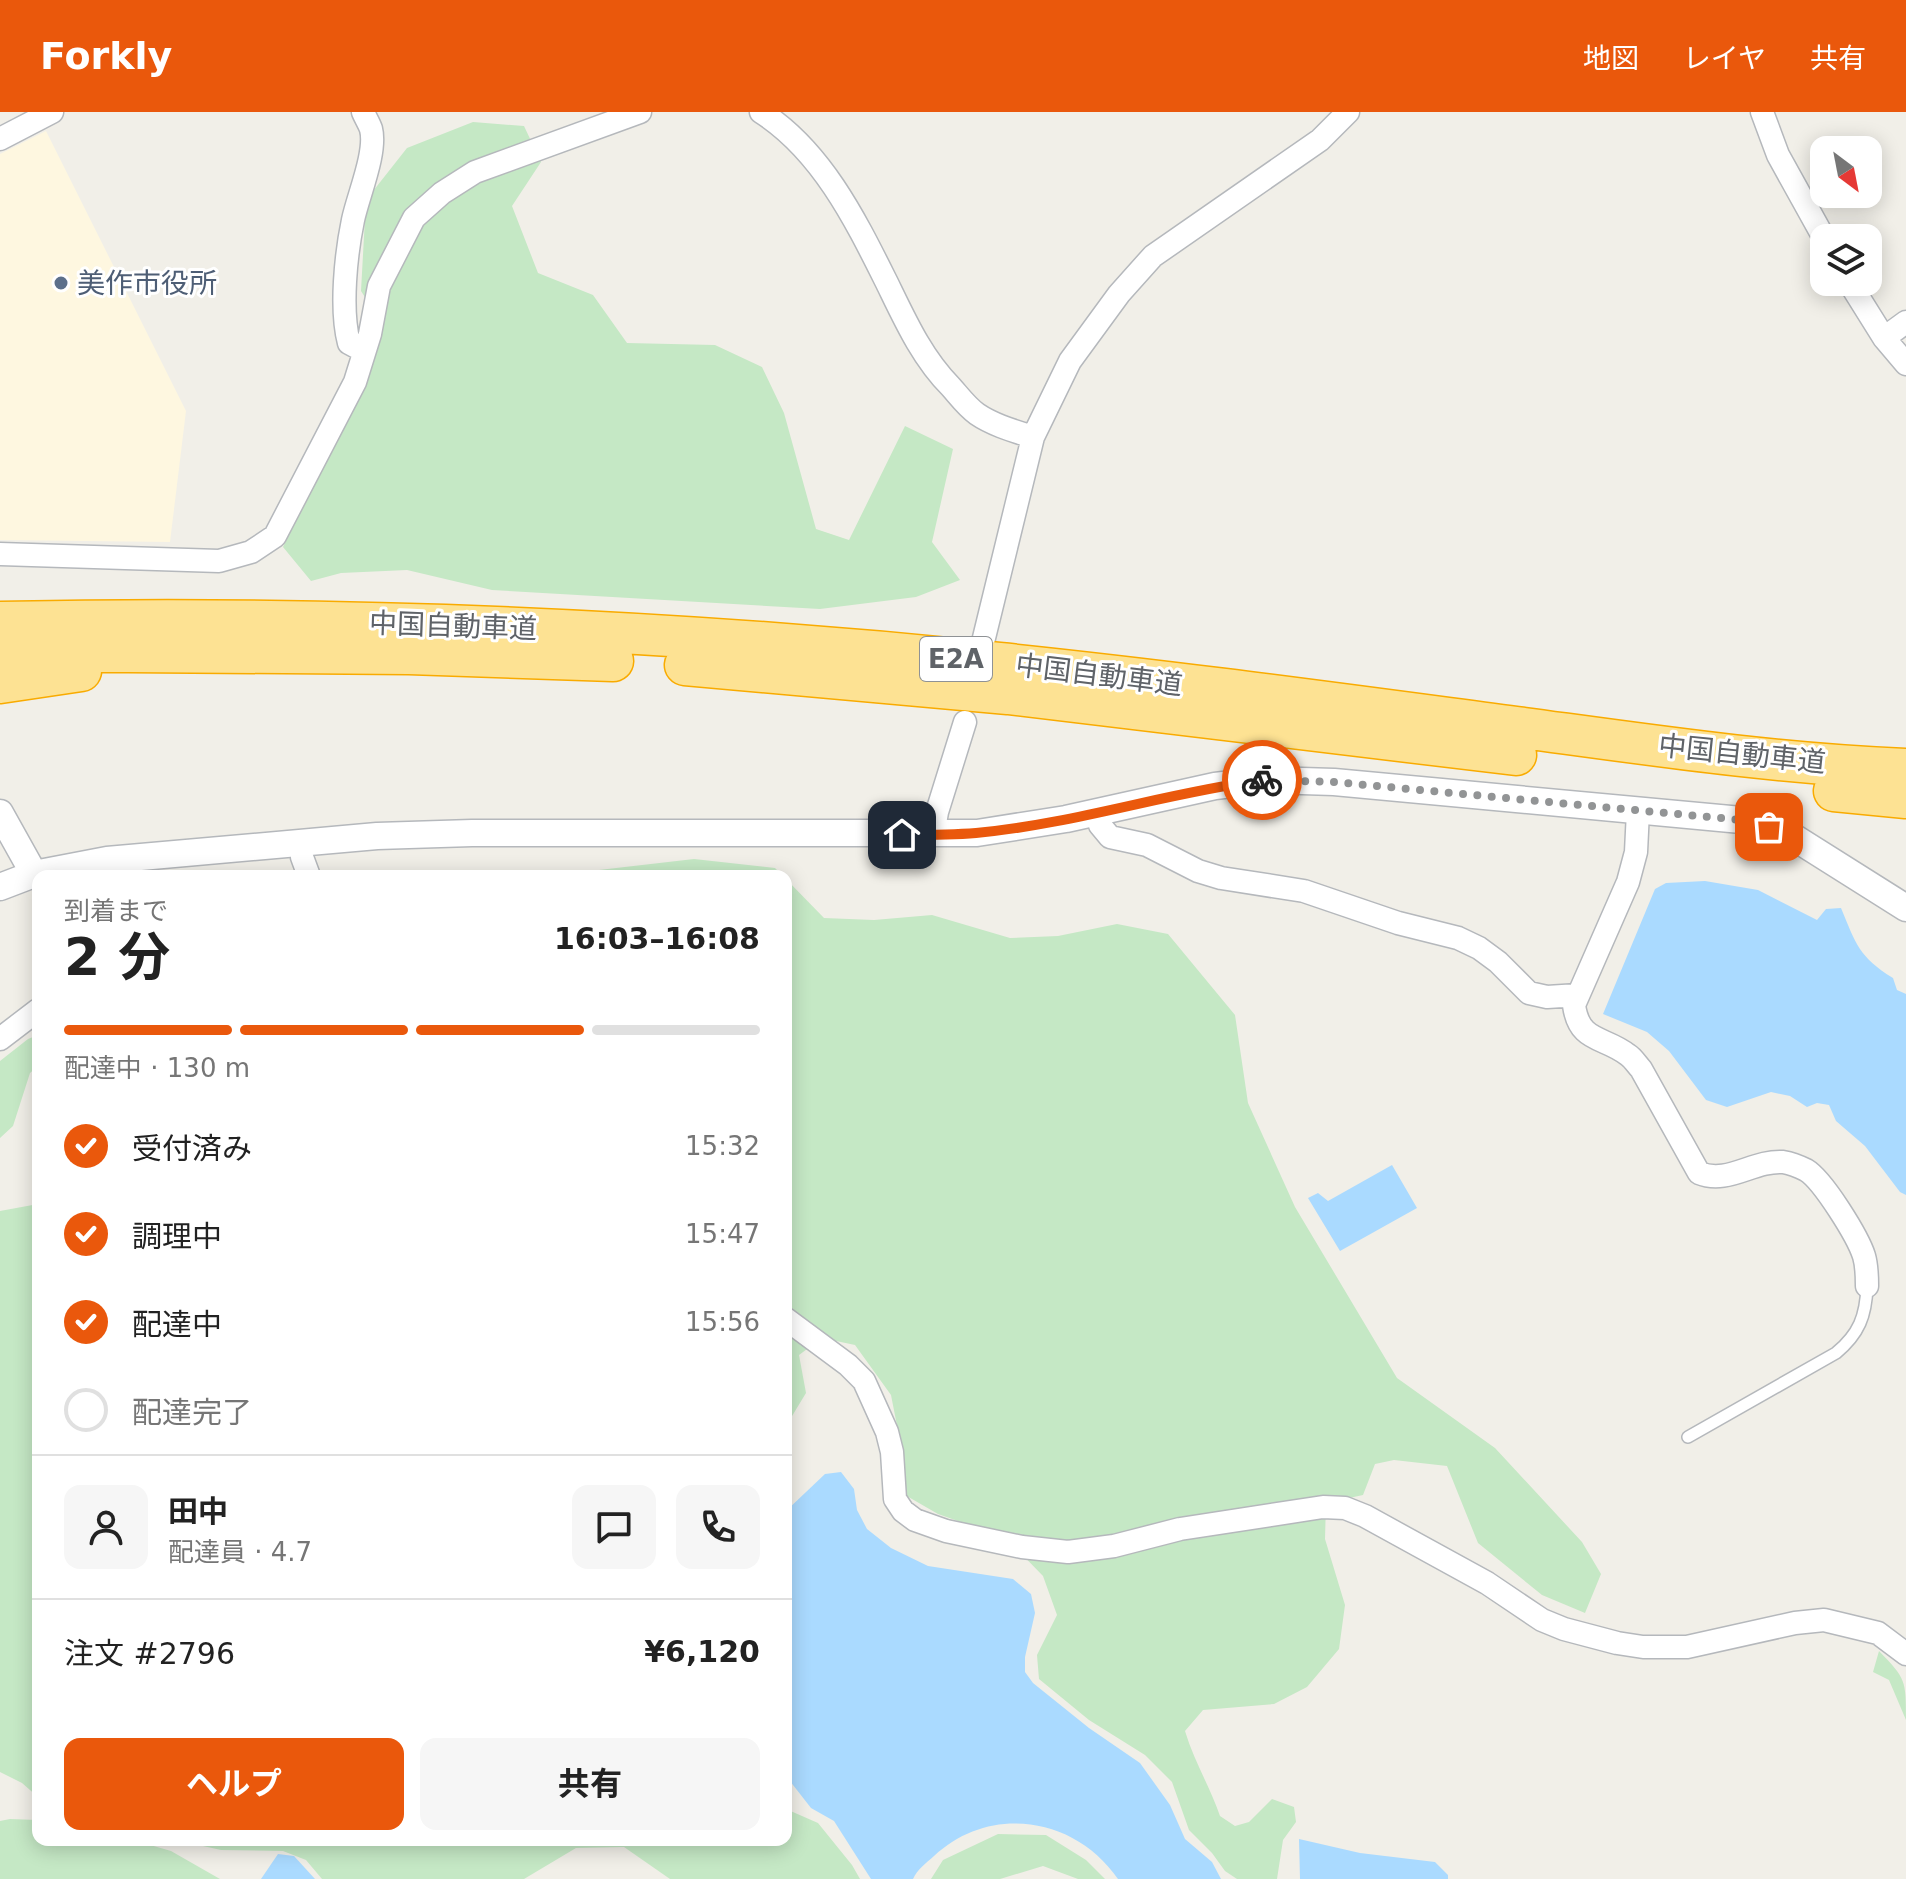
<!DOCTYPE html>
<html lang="ja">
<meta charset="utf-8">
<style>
:root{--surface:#fff;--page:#f6f6f6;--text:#222;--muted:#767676;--line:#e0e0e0;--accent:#ea580c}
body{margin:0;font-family:"DejaVu Sans","Noto Sans JP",sans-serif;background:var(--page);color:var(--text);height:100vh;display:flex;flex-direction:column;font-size:30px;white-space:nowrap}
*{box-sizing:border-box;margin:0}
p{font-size:26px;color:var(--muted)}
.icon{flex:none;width:44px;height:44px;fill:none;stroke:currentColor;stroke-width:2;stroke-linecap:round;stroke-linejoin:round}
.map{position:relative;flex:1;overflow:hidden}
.panel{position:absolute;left:32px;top:758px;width:760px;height:976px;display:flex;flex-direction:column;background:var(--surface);border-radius:16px;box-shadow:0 4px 20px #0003}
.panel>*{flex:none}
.needle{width:52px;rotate:148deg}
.tools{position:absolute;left:1810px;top:24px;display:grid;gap:16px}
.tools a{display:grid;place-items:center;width:72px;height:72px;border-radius:16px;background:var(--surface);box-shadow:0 4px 20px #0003;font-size:40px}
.pin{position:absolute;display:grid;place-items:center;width:68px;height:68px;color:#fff;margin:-34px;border-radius:16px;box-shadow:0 4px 12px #0006}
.courier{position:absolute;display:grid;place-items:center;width:80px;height:80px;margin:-40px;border:6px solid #ea580c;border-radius:50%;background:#fff;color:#222;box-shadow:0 2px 10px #0007}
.overview em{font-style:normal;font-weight:700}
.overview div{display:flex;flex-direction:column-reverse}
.overview{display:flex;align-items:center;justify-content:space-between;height:136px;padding:0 32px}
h1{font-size:52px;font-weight:700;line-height:60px}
.bar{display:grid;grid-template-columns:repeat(4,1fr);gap:12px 8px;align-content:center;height:96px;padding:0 32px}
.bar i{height:10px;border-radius:6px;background:var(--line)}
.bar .current{background:var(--accent)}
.bar p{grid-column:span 4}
.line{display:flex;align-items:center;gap:20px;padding:0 32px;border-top:2px solid var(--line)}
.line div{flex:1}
.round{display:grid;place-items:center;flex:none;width:84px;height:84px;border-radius:16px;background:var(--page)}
ol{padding:0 32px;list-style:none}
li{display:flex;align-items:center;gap:24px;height:88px}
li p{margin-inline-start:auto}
li .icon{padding:8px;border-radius:50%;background:var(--accent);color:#fff;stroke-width:4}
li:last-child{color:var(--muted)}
li i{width:44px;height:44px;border:4px solid var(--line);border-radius:50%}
.primary-button{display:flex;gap:16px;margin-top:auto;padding:16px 32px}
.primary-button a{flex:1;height:92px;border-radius:16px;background:var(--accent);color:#fff;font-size:32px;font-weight:700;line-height:92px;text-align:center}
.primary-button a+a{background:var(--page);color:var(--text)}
header{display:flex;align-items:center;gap:48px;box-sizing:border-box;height:112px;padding:0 40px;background:var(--accent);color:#fff}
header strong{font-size:38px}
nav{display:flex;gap:44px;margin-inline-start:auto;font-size:28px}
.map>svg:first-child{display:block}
.commercial{fill:#fef7e0}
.green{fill:#c5e8c5}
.water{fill:#aadaff}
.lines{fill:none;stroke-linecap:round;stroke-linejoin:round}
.service-casing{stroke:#b5b8bc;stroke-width:14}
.minor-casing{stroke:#b5b8bc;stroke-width:25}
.tertiary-casing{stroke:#b5b8bc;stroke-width:29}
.motorway-casing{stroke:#f9ab00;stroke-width:43}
.service{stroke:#fff;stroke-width:11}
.minor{stroke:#fff;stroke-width:22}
.tertiary{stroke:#fff;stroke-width:26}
.motorway{stroke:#fde293;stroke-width:40}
.done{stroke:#929495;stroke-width:8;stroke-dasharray:0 14.4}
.route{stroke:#ea580c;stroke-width:10}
.service-dot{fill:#5c6f8a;stroke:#fff;stroke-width:3}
.labels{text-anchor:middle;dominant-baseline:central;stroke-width:6;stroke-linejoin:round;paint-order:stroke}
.shield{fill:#fff;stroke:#8f9295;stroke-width:2}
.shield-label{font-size:26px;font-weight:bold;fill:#5f6368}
.service-label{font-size:28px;fill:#4e5e75;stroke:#fff;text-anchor:start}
.street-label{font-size:28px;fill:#5f6368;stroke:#fff}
</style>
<header>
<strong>Forkly</strong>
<nav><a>地図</a><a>レイヤ</a><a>共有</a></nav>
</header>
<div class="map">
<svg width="1906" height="1767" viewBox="0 0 1906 1767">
<rect width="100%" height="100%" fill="#f1efe8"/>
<path class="commercial" d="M46,19L186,299L170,430L0,428V42Z"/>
<path class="green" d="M473,10L524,14L541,50L512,94L538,161L593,183L627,231L715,233L762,255L784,301L816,417L849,428L905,314L953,337L932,430L960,468L916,485L820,497L492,478L407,458L341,461L311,469L283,435L357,285L383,213L361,179L366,88L407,36Z
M694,747L775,756L783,764H547Z
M786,767L824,806L874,808L932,803L1010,826L1058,824L1117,812L1168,822L1235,903L1248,991L1295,1095L1397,1266L1495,1336L1582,1430L1601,1462L1585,1501L1542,1483L1478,1431L1447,1354L1394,1348L1375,1352L1363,1383L1326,1391L1325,1427L1345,1493L1339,1537L1307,1575L1274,1592L1203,1598L1185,1619C1194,1649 1210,1675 1220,1704L1235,1714L1249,1710L1272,1687L1294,1695L1296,1710L1283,1728L1277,1767H1237L1225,1759L1212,1741L1189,1718L1172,1670L1145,1643L1089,1608L1039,1567L1037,1543L1057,1503L1043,1464L1006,1426L938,1402L905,1383L901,1334L891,1283L855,1233L822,1226L799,1243L806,1281L786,1314V1193L791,1189L786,1172Z
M38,923V954L30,961L13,1014L0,1026V949L28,927Z
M38,1092V1685L22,1671L0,1660V1099Z
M1879,1539C1906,1567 1906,1568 1906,1608L1889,1568L1873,1560Z
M786,1697L818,1711L852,1753L860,1767H670L624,1735L576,1736L524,1767H322L306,1748L283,1739L221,1738L176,1728H786Z
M10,1707L38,1708V1728H133L171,1739L220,1767H0V1709Z
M998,1722L1046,1723L1086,1748L1105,1767H1078L1043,1754L1000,1767H931L943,1748Z"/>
<path class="water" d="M1705,769L1758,778L1817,808L1826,797L1841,796C1856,832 1859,845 1893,866L1897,878L1906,882V1083L1900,1080L1865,1034L1836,1009L1829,993L1817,991L1807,995L1790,984L1771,980L1727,995L1706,988L1669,939L1647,920L1603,902L1655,777L1666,771Z
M1392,1053L1417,1096L1340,1139L1308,1086L1318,1081L1328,1089Z
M841,1360L854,1377L857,1398L867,1417L891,1436L928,1454L1013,1467L1031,1482L1035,1501L1025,1545V1560L1033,1571L1089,1616L1140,1651L1170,1693L1185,1727L1212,1750L1221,1767H1118C1075,1704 989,1692 934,1744C926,1751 917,1758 913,1767H871L834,1709L811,1696L786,1664V1399L825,1362Z
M1299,1727L1360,1741L1435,1750L1448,1763V1767H1300Z
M278,1742L294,1744L315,1767H261Z"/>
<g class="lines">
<defs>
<path id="service" d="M1688,1325L1836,1241C1859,1222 1866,1204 1867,1174"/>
<path id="minor" d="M363,0C365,5 369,11 371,17C377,40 358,84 353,108C346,142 340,197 349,231L364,239
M761,0C822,39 856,109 887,171C905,208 922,246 951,275C959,284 967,295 977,302C993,313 1014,319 1033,325
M1762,0L1778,43L1824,126
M0,27L52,0
M1849,170L1884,226L1906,252
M1884,226L1906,210
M0,442L219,449L251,440L275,424L355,270L370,222L379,174L414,106L442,81L475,60L640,0
M983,530L1033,325L1070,249L1119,182L1153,144L1320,28L1348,0
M1638,699L1636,740L1628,770L1574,893C1579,931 1604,924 1628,943C1633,946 1637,953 1641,957L1699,1061C1728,1073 1753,1048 1783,1050C1789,1051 1800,1055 1806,1058C1823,1068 1858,1125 1864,1144C1867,1154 1867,1164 1867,1174
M1097,701L1100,713L1110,725L1147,733L1198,759L1221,766L1304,779L1398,811L1458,826L1479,836L1498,850L1529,881L1547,885L1578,883
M933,723L937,700L965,610
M301,731L302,745L309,764
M0,927L38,898
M786,1207L848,1253L864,1269L887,1320L892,1340L895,1387L903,1399L915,1408L946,1419L1022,1435L1068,1440L1114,1434L1180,1417L1323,1395L1345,1396L1365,1404L1487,1471L1542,1508L1564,1517L1617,1531L1643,1535H1687L1795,1511L1824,1508L1878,1521L1906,1542"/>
<path id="tertiary" d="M0,701L34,762
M0,775L34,762L107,748L377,724L472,721H977L1066,707L1215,674L1266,668L1334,670L1752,709L1787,721L1906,796"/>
<path id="motorway" d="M0,510C333,503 667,517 999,551C1174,569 1349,593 1524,616C1650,633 1778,652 1906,657
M0,539L409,542L613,549
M685,553L1008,582L1516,643
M0,571L81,559
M1834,679L1906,686"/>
</defs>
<use href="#service" class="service-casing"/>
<use href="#minor" class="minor-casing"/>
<use href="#tertiary" class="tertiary-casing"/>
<use href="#motorway" class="motorway-casing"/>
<use href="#service" class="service"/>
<use href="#minor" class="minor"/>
<use href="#tertiary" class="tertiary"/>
<use href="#motorway" class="motorway"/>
</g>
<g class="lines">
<path class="done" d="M1262,668L1334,670L1752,709L1769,715"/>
<path class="route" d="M902,723C927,723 952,723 976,721C1073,712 1166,681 1262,668"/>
</g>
<circle class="service-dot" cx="61" cy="171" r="8"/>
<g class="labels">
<rect class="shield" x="920" y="525" width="72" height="44" rx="6"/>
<g class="shield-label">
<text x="956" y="547">E2A</text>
</g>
<g class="service-label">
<text x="77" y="171">美作市役所</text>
</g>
<g class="street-label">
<text transform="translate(453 514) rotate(2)">中国自動車道</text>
<text transform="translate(1099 563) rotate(7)">中国自動車道</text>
<text transform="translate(1742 642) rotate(6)">中国自動車道</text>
</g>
</g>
</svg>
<div class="tools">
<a><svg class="needle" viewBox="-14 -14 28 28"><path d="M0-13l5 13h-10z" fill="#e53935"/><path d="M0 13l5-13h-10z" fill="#767676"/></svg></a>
<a><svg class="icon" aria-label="layers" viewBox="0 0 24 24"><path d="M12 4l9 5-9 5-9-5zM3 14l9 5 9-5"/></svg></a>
</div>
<div class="pin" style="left:1769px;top:715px;background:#ea580c"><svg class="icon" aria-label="bag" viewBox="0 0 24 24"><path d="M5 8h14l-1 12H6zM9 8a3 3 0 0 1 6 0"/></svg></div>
<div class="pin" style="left:902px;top:723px;background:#1f2937"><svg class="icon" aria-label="home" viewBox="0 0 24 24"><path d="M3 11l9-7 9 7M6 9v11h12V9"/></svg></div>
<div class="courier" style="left:1262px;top:668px"><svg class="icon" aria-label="bike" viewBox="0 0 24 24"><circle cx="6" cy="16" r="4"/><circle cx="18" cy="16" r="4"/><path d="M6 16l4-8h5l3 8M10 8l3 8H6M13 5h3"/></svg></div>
<section class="panel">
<div class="overview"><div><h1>2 分</h1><p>到着まで</p></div><em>16:03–16:08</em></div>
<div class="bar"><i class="current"></i><i class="current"></i><i class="current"></i><i></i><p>配達中 · 130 m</p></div>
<ol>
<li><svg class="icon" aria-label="check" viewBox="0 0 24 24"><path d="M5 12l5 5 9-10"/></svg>受付済み<p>15:32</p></li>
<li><svg class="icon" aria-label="check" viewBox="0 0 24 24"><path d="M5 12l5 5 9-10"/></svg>調理中<p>15:47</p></li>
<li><svg class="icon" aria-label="check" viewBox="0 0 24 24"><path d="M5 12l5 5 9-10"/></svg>配達中<p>15:56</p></li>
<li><i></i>配達完了</li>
</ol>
<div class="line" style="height:144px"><a class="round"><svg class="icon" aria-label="person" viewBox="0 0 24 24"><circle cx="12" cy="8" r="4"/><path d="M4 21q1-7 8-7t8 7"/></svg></a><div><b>田中</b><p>配達員 · 4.7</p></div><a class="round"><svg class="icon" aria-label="chat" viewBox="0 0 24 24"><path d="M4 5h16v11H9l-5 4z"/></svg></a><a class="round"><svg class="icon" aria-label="phone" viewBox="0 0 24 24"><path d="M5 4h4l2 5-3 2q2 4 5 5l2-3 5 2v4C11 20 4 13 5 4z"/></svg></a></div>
<div class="line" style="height:104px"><div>注文 #2796</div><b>¥6,120</b></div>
<div class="primary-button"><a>ヘルプ</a><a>共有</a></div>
</section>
</div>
